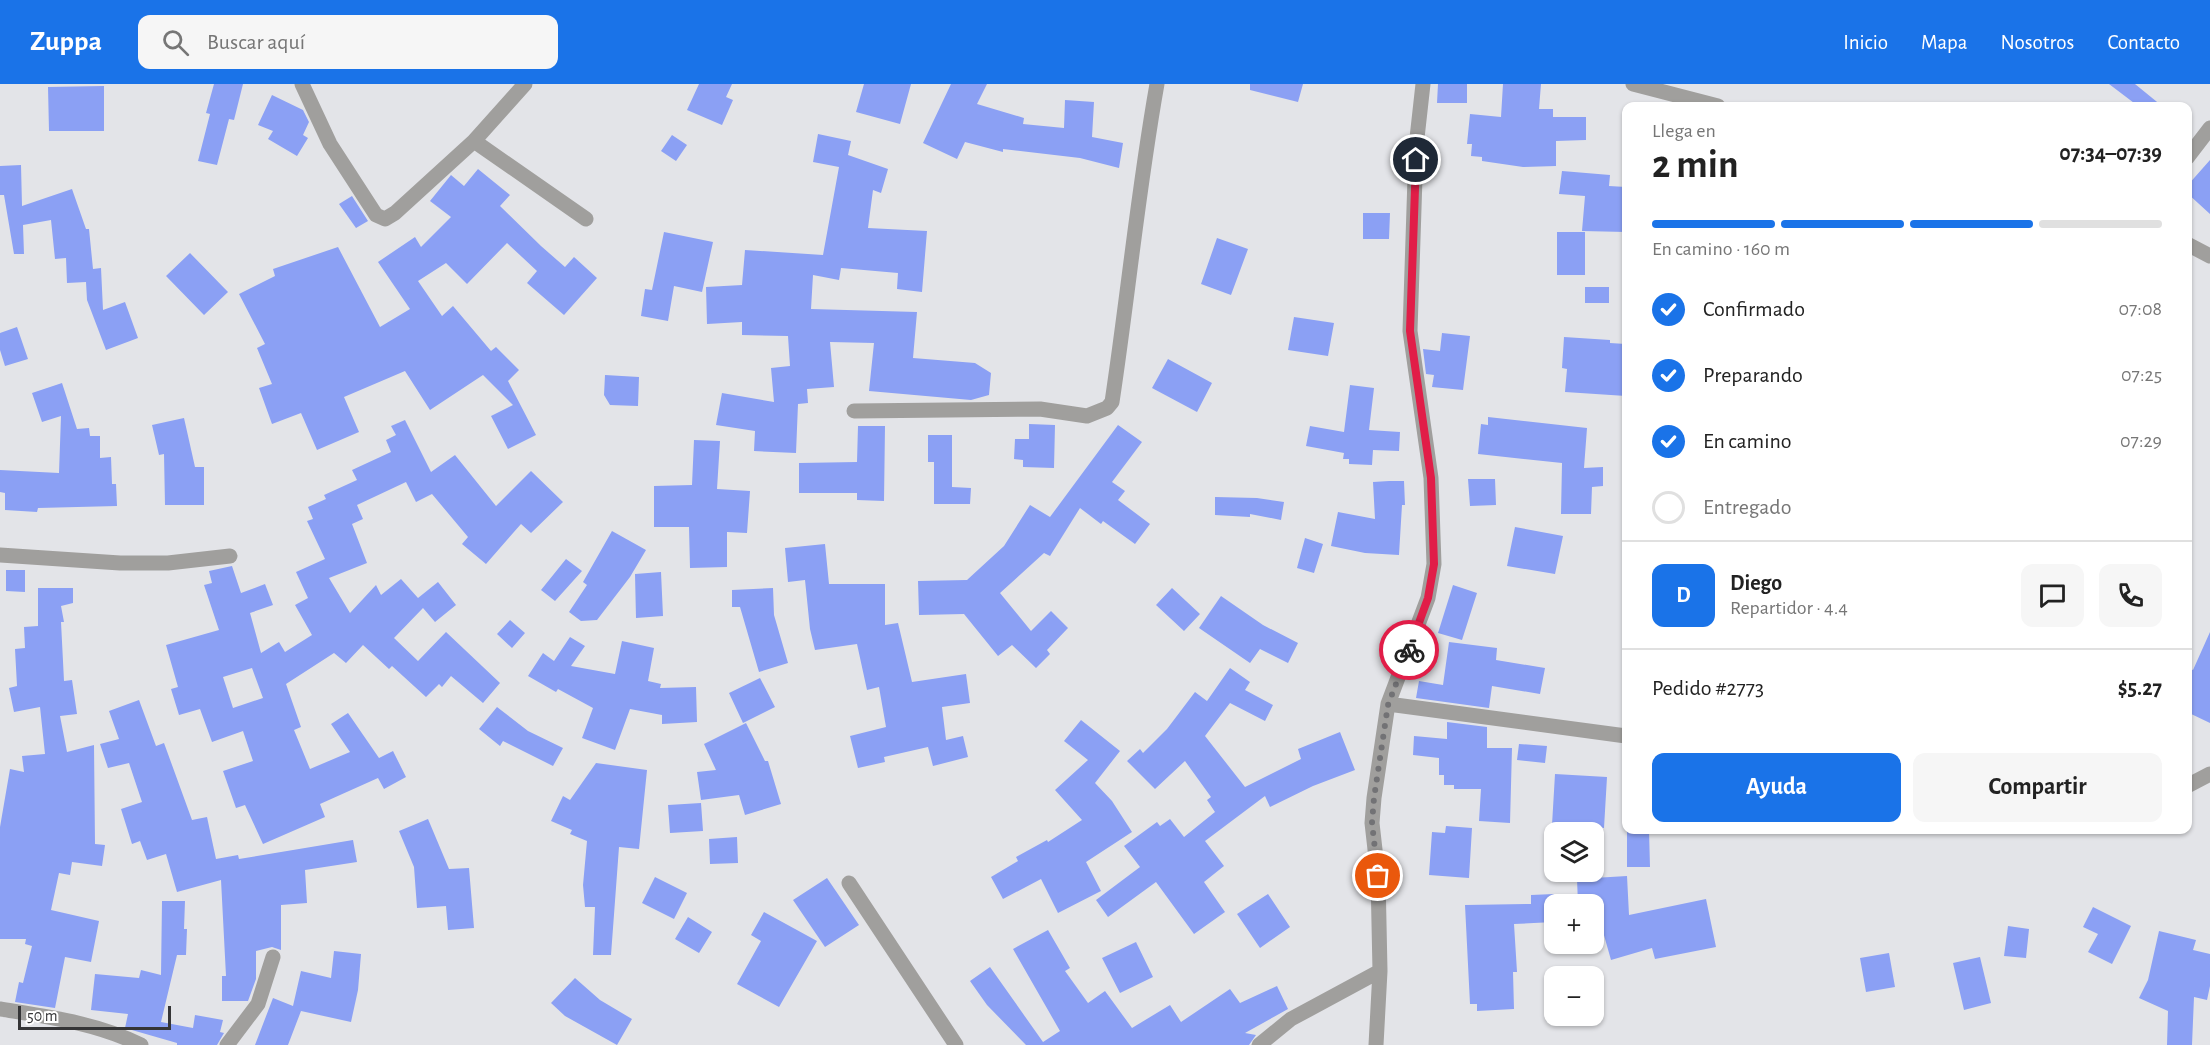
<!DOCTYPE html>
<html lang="es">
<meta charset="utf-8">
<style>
:root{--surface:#fff;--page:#f6f6f6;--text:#222;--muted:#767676;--line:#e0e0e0;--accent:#1a73e8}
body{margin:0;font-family:"Alegreya Sans",sans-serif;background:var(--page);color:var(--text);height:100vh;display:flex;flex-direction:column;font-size:22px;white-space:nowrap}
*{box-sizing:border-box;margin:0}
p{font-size:20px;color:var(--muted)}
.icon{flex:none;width:33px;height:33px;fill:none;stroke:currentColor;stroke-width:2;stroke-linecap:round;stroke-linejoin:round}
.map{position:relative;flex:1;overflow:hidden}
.side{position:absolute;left:1622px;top:18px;width:570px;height:732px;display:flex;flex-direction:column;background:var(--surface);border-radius:12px;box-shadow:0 2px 4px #0004}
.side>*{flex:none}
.fabs{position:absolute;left:1544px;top:738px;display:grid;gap:12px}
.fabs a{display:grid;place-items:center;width:60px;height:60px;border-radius:12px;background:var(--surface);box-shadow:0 2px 4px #0004;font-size:30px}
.scale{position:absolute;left:18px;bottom:15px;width:153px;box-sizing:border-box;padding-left:6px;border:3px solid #353537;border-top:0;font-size:16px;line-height:21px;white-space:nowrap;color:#353537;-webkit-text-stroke:4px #fff;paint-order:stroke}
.pin{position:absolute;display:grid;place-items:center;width:51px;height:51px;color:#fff;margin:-26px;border:3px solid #fff;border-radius:50%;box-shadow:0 2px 6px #0007}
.courier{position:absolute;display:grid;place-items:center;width:60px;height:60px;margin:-30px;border:4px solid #e11d48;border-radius:50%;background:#fff;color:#222;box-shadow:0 2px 8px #0007}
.summary em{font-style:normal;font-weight:700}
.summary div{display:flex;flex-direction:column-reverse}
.summary{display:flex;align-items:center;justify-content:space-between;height:102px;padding:0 30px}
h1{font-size:39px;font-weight:700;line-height:45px}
.bar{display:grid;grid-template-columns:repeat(4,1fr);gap:9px 6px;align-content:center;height:72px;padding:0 30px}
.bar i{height:8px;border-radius:4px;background:var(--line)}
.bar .active{background:var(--accent)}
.bar p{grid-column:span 4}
.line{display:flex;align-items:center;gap:15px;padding:0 30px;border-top:2px solid var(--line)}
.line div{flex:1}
.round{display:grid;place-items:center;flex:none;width:63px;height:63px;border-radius:12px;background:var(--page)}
ol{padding:0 30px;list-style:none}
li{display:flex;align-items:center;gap:18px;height:66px}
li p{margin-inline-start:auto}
li .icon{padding:6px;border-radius:50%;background:var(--accent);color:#fff;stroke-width:4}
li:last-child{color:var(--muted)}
li i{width:33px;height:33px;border:3px solid var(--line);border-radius:50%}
.cta{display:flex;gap:12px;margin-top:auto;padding:12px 30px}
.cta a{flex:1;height:69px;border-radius:12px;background:var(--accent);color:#fff;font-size:24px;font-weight:700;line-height:69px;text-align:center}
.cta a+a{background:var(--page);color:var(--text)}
header{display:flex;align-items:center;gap:36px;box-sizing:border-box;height:84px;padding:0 30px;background:var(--accent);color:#fff}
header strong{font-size:28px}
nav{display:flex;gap:33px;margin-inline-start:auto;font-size:21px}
.search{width:420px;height:54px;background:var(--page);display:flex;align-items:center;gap:15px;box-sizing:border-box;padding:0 21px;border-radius:12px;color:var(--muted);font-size:22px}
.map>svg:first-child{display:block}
.building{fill:#8ba0f4;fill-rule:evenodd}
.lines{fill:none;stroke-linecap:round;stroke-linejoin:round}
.minor{stroke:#a09f9d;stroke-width:15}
.done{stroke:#727275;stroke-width:6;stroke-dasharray:0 10.8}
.route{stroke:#e11d48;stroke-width:8}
</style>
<header>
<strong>Zuppa</strong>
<div class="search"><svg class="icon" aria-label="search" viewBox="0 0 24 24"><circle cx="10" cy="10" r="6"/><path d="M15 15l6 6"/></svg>Buscar aquí</div>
<nav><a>Inicio</a><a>Mapa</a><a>Nosotros</a><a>Contacto</a></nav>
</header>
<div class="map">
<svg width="2210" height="961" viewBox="0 0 2210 961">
<rect width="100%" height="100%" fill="#e3e4e8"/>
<path class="building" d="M214,0H243L234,36L229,35L217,81L198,77L210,30L206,29Z
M699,0H732L726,13L733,16L722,41L687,26Z
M864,0H911L900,40L856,28Z
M951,0H987L977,20L1024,34L1023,40L1064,44L1065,16L1094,18L1092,53L1123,59L1119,84L1080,74L1003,65V68L965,58L957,75L923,59Z
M1250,0H1303L1298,18L1250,6Z
M1438,0H1467V19H1437Z
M1503,0H1541L1539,25H1553V33H1586V56L1556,57V82L1523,83L1482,77V73L1471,72L1472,60H1467L1470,30L1501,33Z
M2109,0H2135L2162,22H2138Z
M104,2V47H49L48,3Z
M272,11L303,26L309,38L303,51L308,54L297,72L268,55L273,47L258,41Z
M818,50L851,57L848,71L888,85L881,109L873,106L868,144L927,147L922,208L897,205L898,189L841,184L839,196L813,191L811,225L917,228L913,274L975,279L991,289L989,311L971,316L869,307L874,259L830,258L834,303L807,305L808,319L798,320L796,369L754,367L755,347L716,341L722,309L774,318L771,284L790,282L788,252L742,251V238L707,240L706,203L742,201L745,166L823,171L839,83L813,78Z
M672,51L687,61L676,77L661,67Z
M2210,76V130L2187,109V102Z
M21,81L22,122L72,105L86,145H89L93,185L101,184L103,226L125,218L138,254L106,266L87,216L86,198L67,199L66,174L55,175L51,136L23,141L24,170H14L4,111H0V82Z
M478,85L510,111L500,122L541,162L565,183L574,173L597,194L564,231L527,199L537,187L507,159L467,200L446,179L418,197L442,232L453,222L491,267L496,263L519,286L508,297L536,351L508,365L491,332L513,321L483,291L430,326L405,287L344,313L359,348L317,366L301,329L272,340L259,304L272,300L257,264L265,260L239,210L275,192L273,185L338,163L380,243L410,225L378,178L415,153L421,163L451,133L430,117L451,91L464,102Z
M1562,87L1610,91L1609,102L1626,103V148L1582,147L1585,112L1559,110Z
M352,112L368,137L356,144L339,120Z
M1363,129H1390L1389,155H1363Z
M664,148L713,158L702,208L674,202L668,237L641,232L645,205L652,206Z
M1557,148H1585V191H1557Z
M1217,154L1248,165L1231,211L1201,200Z
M190,169L228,208L204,231L166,192Z
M1585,203H1609V219H1585Z
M1294,233L1334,239L1328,272L1288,266Z
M17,243L28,275L5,282L0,266V249Z
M1442,249L1470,252L1463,306L1432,303L1434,291L1426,290L1423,265L1440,267Z
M1564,253L1610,256V259L1626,260V312L1565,308L1567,285L1562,284Z
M1168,275L1212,299L1197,328L1152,304Z
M605,291L639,293L638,322L610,321L604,311Z
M62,299L77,345L89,344L90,352H100V374L111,373L112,400H116L117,422L38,424L37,428L5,426V409L0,408V386L59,389L61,332L42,338L32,309Z
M1350,301L1374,304L1369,346L1400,348L1399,367L1373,366L1372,381L1349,380V375H1343L1344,369L1306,362L1310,342L1344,348Z
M1488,333L1587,344L1584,384L1603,383V402L1592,403L1591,430H1561L1562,379L1478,370L1481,340L1488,341Z
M184,334L195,383H204V421H165L164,370L159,371L152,341Z
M405,336L431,388L455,371L496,422L531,387L563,418L531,449L521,440L486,480L462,460L468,453L432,410L416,418L406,398L357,421L363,435L352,440L367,479L329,494L350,529L376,501L381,511L401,495L418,514L438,498L456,521L435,538L423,524L394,554L418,577L446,548L500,599L483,619L451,592L442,603L439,600L426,613L392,582L389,585L363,561L346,579L334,569L286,600L301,643L294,646L310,685L350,668L331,640L348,629L379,674L393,667L406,693L384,705L378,694L320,720L325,733L263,760L245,721L236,724L223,687L253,677L243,647L212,658L200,625L179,631L171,605L178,603L166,561L219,546L204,501L212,499L209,487L232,482L241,509L265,500L273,521L250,529L261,569L279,558L285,568L312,551L295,521L308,514L296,488L325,475L307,437L313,435L308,423L326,415L324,411L357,396L352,386L391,368L386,356L396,351L391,342ZM252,584L263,614L233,624L223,593Z
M1029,340L1055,341L1054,384L1023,383V376L1014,375L1015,355H1029Z
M1118,341L1142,358L1112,398L1125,407L1118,416L1150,440L1135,460L1103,437L1101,440L1080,424L1050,472L1044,469L1000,509L1031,547L1051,527L1068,544L1047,566L1050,570L1036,584L1012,561L998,572L964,530L919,531L918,497L967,496L1004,462L1030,421L1050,433Z
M858,342H885L884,417L857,416V409H799V379L857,378Z
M928,351H952V403L971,404L970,420H934V378H928Z
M694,356L720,357L717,405L750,407L747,449L727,448V483L690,484L689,443H654V402L692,401Z
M1468,395H1495L1496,421L1470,422Z
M1389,397H1404L1405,421H1402L1399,471L1365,469L1331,462L1338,428L1375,435L1373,398Z
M1215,413L1257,414L1284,418L1281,436L1250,430V433L1215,431Z
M1515,443L1563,452L1555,490L1507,482Z
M612,447L646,466L630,493L597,536L581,537L569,528L587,501L583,498Z
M1305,454L1323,460L1314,489L1297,484Z
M825,460L829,500H885V541L898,539L912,598L966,590L970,619L942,623L946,656L963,652L968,673L933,682L928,663L884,673L885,678L858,684L850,652L886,643L879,603L867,606L857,560L815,566L810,545L805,496L788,498L785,464Z
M566,475L582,487L555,517L541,506Z
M6,486H25V508L6,507Z
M661,488L663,532L636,534L635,490Z
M1453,501L1477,509L1462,556L1438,549Z
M38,504H73V519L61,522L64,538H61L64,597L72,596L77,630L60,632L67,668L94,661L95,760L105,761L102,782L72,778L70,791L59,789L51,826L99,837L91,878L65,873L55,924L15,918L19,898L23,899L32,862L25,860L26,855H0V743L10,685L24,688L22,672L45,670L40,623L14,628L9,604L17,602L15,565L25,564L24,543L38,542Z
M773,504L774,531L788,579L759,588L740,523H732V506Z
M1172,504L1200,530L1184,547L1156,521Z
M1221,512L1263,541L1298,559L1288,579L1260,565L1250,579L1199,544Z
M510,536L525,549L512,564L497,550Z
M2210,548V639L2187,628V583L2193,586Z
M570,553L585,562L571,582L615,590L622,557L654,564L648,597L661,600L660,604L696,603L697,638L662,640V631L630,625L615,666L582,654L593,624L558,605L556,608L528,592L543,569L554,577Z
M1449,558L1497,564L1496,576L1545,584L1540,610L1492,602L1489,624L1416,614L1419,597L1443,601Z
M1230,584L1250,598L1245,606L1273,621L1265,637L1230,619L1205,652L1245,703L1301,675L1298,665L1340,648L1355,686L1313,702L1270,723L1265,712L1205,757L1224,782L1204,798L1225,828L1194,850L1156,798L1108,833L1096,816L1140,783L1124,762L1157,738L1160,742L1170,735L1184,753L1215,728L1207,716L1211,713L1185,677L1155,705L1127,677L1140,665L1143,669L1167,645L1195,608L1207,617Z
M760,594L775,623L743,639L729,609Z
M139,616L156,662L164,659L192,736L207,733L216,775L238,771L239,775L353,756L357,778L305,786L307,819L281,821V866L272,863L256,867V895L248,917H222V892H226L221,796L177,808L166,770L147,776L140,757L132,760L121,725L142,718L129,679L108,684L100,660L119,655L109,627Z
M497,623L528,647L563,664L553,682L503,657L500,662L479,645Z
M1081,636L1120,667L1095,699L1112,717L1132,748L1086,778L1101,807L1058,829L1041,795L1003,815L991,793L1018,777L1016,773L1047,756L1048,758L1082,736L1055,706L1088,676L1064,657Z
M1447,638L1487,643V664H1512L1510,739L1479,737L1481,705H1454V701H1444V691H1439V674L1413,671L1414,652L1447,655Z
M746,639L765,677H768L781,720L745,731L739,711L701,716L697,688L716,686L704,660Z
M1519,660L1547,662L1545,679L1517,676Z
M596,679L647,686L639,765L619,763L611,871H593L595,823H585L583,801L587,757L570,750L572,746L551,737L563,712L570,716Z
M1555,690L1607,693L1604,744L1552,741Z
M701,719L703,747L670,749L668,721Z
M428,735L449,785L469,784L474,844L448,846L446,822L417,824L414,783L399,747Z
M1446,742L1472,744L1469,794L1429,791L1432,748L1445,749Z
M1627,746H1649L1650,783H1627Z
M737,753L738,779L710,780L709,755Z
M1627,792L1629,831L1706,815L1716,863L1655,875L1652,864L1611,876L1598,830H1593V820H1578L1577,795Z
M655,793L687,809L674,835L642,819Z
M827,794L859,841L825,863L793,816Z
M1268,810L1290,843L1260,864L1237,830Z
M1554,810V838L1514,840L1517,888H1513L1514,925L1477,927V920H1470L1465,821L1531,820V811Z
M162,817H185L184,845H187L186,871H177L161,938L193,944L195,931L223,936L220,948L224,949L217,961H177V959L125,944L128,930L91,926L95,890L139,894L141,886L161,891Z
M2093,823L2131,842L2112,880L2088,868L2098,850L2083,843Z
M764,828L817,857L779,923L737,900L761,857L751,851Z
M688,833L712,848L699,869L675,855Z
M2008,842L2029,845L2026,874L2004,872Z
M1048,846L1070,884L1065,887L1088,919L1105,907L1132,944L1170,921L1181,938L1230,905L1240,919L1277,902L1288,925L1245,949L1256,951L1249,961H1026L987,921L970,897L990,883L1043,958L1060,947L1013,865Z
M2159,847L2196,856L2193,866L2210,870V902L2207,916L2194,913L2192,961H2167L2168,927L2139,914L2148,896Z
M1136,858L1153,893L1120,909L1102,874Z
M334,867L361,870L358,906L351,938L301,927L288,961H255L273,914L293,922L301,887L331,894Z
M1889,869L1895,903L1866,908L1860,874Z
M1980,873L1991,919L1964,926L1953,879Z
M575,894L600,916L632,935L617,961L565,932L551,919Z"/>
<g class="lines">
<path class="minor" d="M302,0L330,60L376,131L385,135L395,129L474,57L525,0
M1633,0L1718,22
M474,57L586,135
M2187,74L2210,44
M2187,160L2210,172
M854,327L1040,325L1087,332L1107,324L1112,318C1128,212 1138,106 1157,0
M0,471L120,479H168L230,472
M1388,620L1626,652
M2187,702L2210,690
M849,799L956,961
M0,925C49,933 96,939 141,961
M227,961L258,920L273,873
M1259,961L1291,935L1380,887L1378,792L1372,739L1374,714L1388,620L1428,514L1434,480L1431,394L1410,247L1416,63L1423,0
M1376,961L1380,887"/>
</g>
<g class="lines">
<path class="done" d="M1378,792L1372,739L1374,714L1388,621L1409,566"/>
<path class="route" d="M1409,566L1428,514L1434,480L1431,394L1410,247L1416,76"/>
</g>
</svg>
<div class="fabs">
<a><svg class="icon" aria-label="layers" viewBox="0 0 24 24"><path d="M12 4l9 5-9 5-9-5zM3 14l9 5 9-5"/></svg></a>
<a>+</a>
<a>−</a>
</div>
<div class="scale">50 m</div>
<div class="pin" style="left:1378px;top:792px;background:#ea580c"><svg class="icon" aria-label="bag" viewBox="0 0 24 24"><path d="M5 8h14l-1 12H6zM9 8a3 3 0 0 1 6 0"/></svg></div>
<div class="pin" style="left:1416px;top:76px;background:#1f2937"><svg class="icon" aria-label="home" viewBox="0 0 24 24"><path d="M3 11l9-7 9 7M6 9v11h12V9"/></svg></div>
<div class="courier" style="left:1409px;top:566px"><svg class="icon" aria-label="bike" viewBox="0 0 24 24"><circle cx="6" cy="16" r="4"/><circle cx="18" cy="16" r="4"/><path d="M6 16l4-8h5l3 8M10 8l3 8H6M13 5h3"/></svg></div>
<section class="side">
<div class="summary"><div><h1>2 min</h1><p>Llega en</p></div><em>07:34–07:39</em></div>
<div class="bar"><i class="active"></i><i class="active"></i><i class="active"></i><i></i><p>En camino · 160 m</p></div>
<ol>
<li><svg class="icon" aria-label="check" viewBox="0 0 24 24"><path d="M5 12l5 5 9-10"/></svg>Confirmado<p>07:08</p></li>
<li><svg class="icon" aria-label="check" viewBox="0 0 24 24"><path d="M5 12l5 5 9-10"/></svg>Preparando<p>07:25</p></li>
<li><svg class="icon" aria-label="check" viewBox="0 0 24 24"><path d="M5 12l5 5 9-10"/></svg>En camino<p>07:29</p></li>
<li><i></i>Entregado</li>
</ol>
<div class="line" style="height:108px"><b class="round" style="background:var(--accent);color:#fff">D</b><div><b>Diego</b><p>Repartidor · 4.4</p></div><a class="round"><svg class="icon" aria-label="chat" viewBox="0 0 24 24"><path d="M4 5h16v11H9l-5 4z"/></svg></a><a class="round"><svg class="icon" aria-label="phone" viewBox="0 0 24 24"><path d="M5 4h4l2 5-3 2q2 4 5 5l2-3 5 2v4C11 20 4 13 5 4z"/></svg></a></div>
<div class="line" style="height:78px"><div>Pedido #2773</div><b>$5.27</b></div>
<div class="cta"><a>Ayuda</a><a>Compartir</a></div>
</section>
</div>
